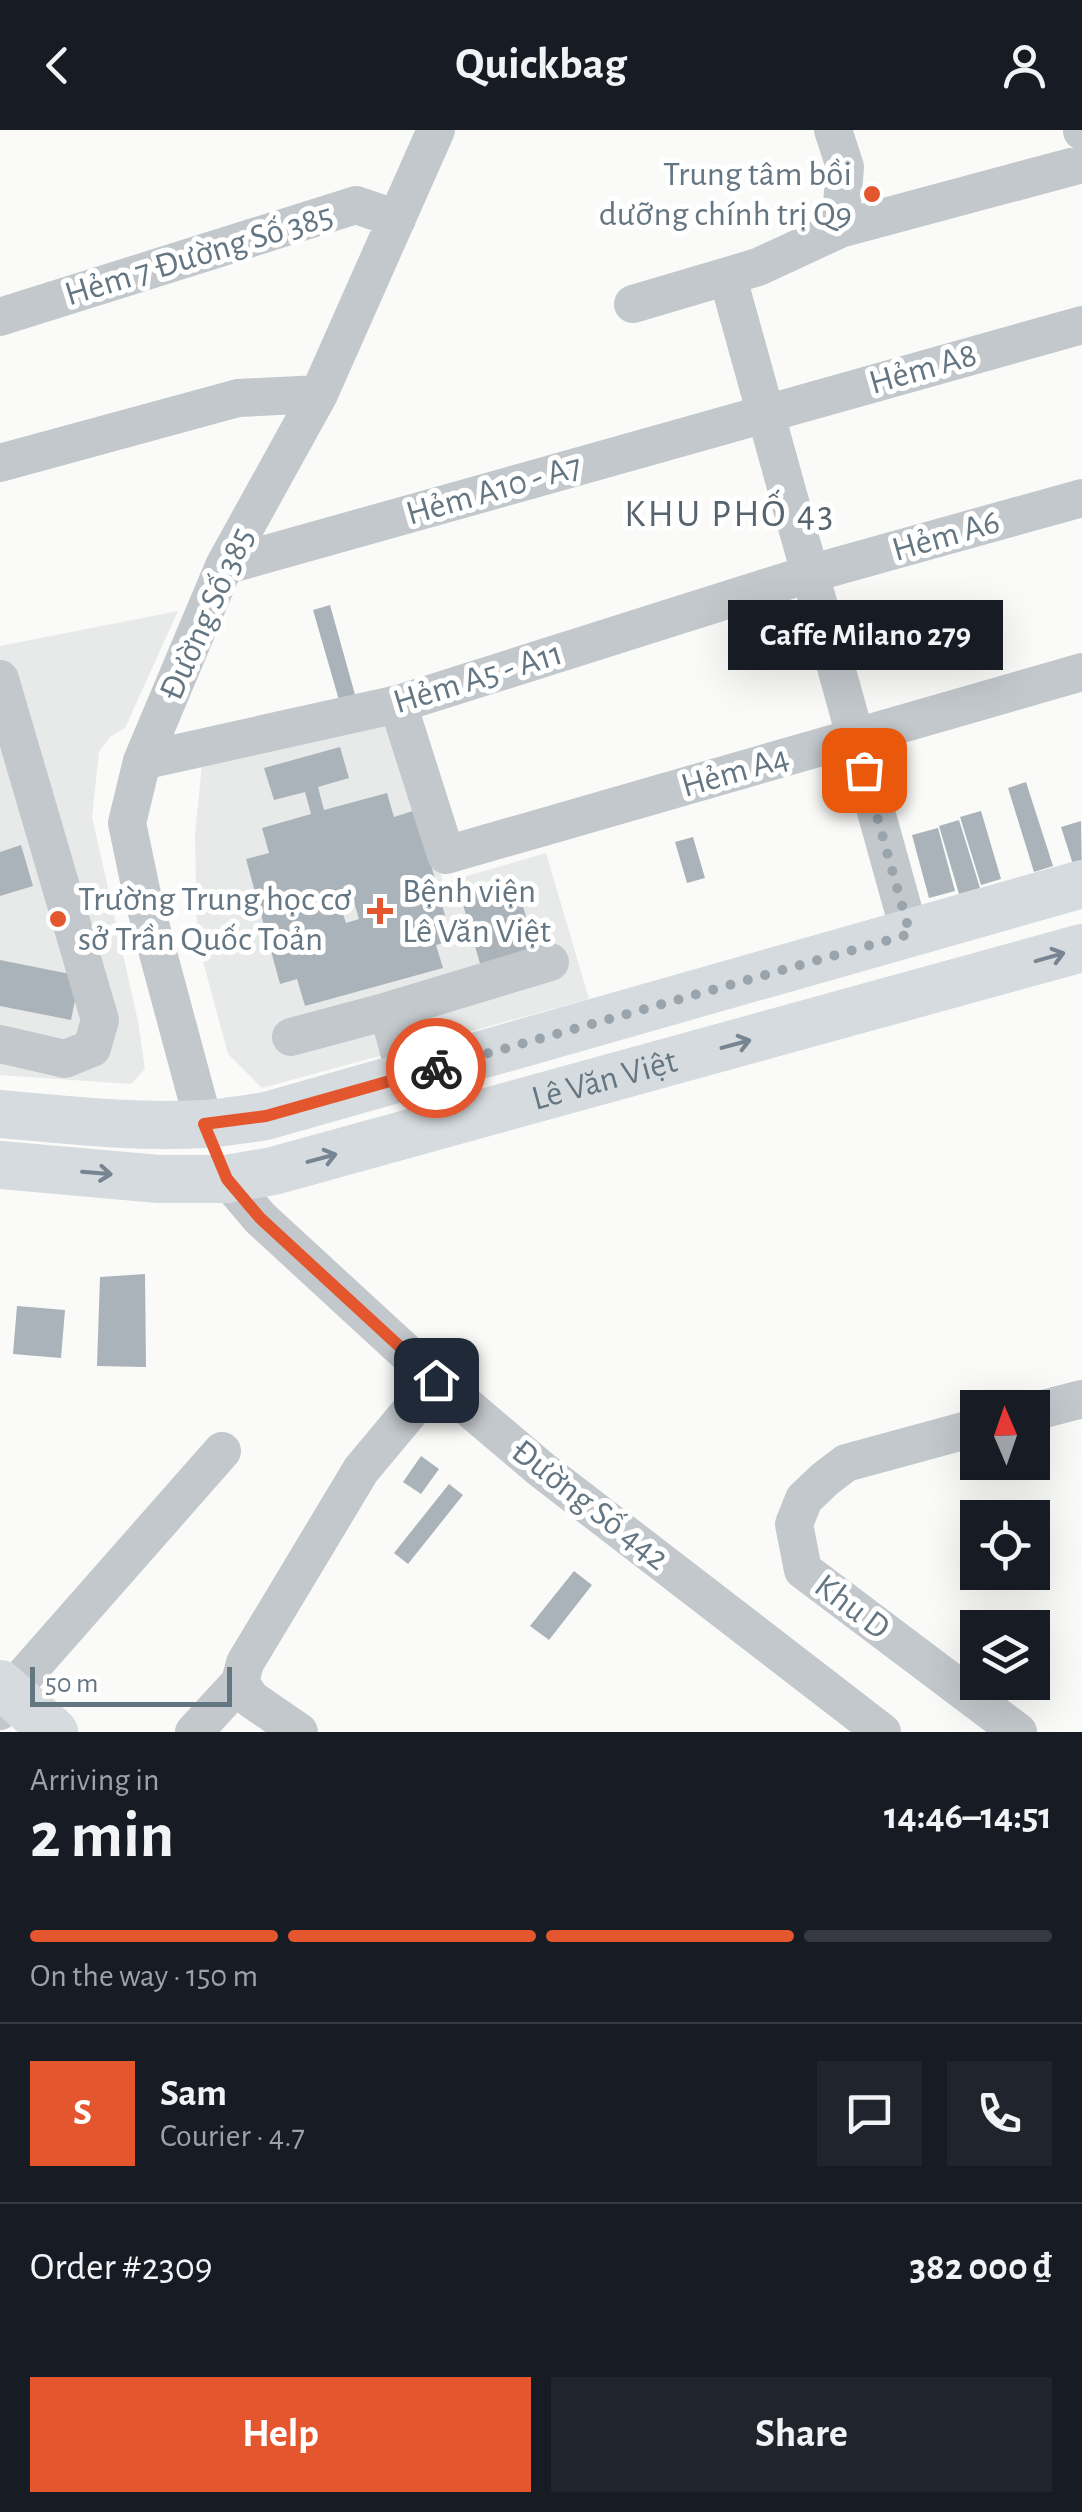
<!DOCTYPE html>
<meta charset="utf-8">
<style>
:root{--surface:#171b24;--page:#20242c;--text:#f1f3f6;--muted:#9ea1a6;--line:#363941;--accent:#e4572e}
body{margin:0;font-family:"Alegreya Sans",sans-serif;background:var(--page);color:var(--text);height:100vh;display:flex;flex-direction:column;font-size:38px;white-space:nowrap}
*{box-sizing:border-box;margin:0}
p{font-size:32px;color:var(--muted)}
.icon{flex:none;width:55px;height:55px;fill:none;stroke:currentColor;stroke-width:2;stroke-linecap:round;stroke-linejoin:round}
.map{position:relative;height:1602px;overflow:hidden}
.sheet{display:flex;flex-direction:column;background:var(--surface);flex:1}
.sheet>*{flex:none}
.needle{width:65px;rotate:358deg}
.fabs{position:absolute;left:960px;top:1260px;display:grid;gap:20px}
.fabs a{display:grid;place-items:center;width:90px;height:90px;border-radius:0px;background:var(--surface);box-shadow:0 10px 40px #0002;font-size:50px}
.scale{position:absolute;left:30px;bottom:25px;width:202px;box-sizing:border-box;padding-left:10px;border:5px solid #657683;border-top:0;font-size:28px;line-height:35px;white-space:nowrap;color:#657683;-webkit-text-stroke:8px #fff;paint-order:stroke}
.pin{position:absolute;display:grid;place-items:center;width:85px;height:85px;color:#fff;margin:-42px;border-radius:20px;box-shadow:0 5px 15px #0006}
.courier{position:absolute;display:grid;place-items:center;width:100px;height:100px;margin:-50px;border:8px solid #e4572e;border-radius:50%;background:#fff;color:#222;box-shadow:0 2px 12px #0007}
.bubble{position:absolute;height:70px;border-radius:0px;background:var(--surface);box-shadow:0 10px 40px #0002;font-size:32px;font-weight:600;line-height:70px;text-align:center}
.summary em{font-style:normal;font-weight:600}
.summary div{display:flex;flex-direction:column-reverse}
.summary{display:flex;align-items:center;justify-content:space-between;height:170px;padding:0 30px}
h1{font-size:65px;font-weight:600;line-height:75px}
.bar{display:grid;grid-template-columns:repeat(4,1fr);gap:15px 10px;align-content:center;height:120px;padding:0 30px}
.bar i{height:12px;border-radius:8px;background:var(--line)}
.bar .current{background:var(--accent)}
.bar p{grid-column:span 4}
.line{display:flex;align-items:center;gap:25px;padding:0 30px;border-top:2px solid var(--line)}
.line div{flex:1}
.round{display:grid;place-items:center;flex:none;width:105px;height:105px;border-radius:0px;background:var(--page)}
.action{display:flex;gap:20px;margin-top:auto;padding:20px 30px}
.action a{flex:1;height:115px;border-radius:0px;background:var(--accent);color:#fff;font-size:40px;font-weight:600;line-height:115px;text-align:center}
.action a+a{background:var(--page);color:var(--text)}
header{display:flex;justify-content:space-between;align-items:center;height:130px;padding:0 30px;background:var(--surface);font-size:45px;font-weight:600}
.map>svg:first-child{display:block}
.built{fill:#e8e9e9}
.building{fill:#aab3b9;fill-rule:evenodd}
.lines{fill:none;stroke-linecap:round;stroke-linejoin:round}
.minor{stroke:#c3c8cc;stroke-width:38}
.major{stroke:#d6dbdf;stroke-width:48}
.oneway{stroke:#768591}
.done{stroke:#99a4ac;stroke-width:10;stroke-dasharray:0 18}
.route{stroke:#e4572e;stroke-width:12}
.poi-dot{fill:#e4572e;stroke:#fff;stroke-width:4}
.labels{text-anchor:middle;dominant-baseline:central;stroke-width:10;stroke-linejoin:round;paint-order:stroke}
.poi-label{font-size:35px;fill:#657683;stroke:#fff;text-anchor:start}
.street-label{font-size:35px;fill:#657683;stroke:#fff}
.neighbourhood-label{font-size:38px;letter-spacing:2.5px;fill:#57646e;stroke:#fff}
</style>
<header><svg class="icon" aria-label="back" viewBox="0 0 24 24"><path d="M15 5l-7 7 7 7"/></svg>Quickbag<svg class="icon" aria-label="person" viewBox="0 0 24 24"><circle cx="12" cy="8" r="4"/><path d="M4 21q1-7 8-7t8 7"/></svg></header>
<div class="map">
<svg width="1082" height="1602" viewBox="0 0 1082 1602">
<rect width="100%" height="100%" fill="#fafaf8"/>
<path class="built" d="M178,481L125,598L110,607L99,622L92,687L138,891L145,939L131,954L0,945V516Z
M398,589L443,753L546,723L589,869L262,958L228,924L197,809L195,705L202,634Z"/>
<path class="building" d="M330,475L359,579L343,584L313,480Z
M340,617L349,648L318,657L324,680L387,663L394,687L416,680L452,811L436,815L443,838L305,876L297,849L280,854L246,729L269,723L262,698L311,684L305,662L274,670L264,638ZM354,772L359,789L346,793L340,775Z
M1026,652L1053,736L1034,742L1008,658Z
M981,681L1001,749L981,755L960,687Z
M959,690L980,758L959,764L939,696Z
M1081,691L1082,745L1077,747L1061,697Z
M938,698L955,761L929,768L912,705Z
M693,707L705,748L687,753L675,712Z
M21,715L33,756L0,766V722Z
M515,749L536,821L481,837L460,764Z
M0,830L80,846L71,890L0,876Z
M145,1144L146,1237L97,1236L100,1147Z
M17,1176L65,1180L61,1228L13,1224Z
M421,1326L439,1339L421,1364L403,1352Z
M449,1354L463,1365L408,1434L394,1423Z
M574,1441L592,1455L549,1510L530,1496Z"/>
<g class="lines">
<path class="minor" d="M1082,0V1
M840,99L1082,34
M728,148L910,804
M633,174L758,137L840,99L845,37L833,0
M0,187L356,75L397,89
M0,333L238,268L319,264
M224,436L1082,195
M0,549L100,890L92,918L65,929L0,914
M398,574L446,725L1082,542
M142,631L398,574L809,444L1082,368
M388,881L406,947
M291,907L388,881L550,832
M204,994L141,760L127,693L142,631L224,436L319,264L436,0
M227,1049L260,1088L436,1250L542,1340L882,1602
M1032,1282L1082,1269
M978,1297L846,1333L825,1349L804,1369L794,1394L803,1440L1018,1602
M240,1552L251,1569L299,1602
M0,1581L10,1562L222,1321
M194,1602L240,1552L245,1533L361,1340L436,1250"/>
<g class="major">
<path d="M0,984C67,990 136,998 204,994C225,993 246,989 266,986L1082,754"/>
<path id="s1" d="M0,1035L159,1049H227L273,1041L1082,818"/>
<path d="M0,1554L54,1602"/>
</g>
</g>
<defs><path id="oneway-shaft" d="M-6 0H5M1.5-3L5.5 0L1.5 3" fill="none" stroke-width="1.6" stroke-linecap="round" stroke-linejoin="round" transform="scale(2.5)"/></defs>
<g class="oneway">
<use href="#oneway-shaft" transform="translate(1050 827) rotate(-16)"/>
<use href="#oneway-shaft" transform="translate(736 914) rotate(-15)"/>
<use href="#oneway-shaft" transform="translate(322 1028) rotate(-15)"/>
<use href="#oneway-shaft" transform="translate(97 1043) rotate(5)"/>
</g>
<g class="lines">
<path class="done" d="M436,938L910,804L864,640"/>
<path class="route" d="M436,1250L260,1088L227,1049L204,994L266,986L436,938"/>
</g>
<g class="poi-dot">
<circle cx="872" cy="64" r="10"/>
<path d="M375 766h10v10h10v10h-10v10h-10v-10h-10v-10h10z"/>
<circle cx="58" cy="789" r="10"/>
</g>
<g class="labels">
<g class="poi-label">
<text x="852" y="44" text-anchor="end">Trung tâm bồi<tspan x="852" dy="40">dưỡng chính trị Q9</tspan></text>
<text x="402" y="761">Bệnh viện<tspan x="402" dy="40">Lê Văn Việt</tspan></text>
<text x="78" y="769">Trường Trung học cơ<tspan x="78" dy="40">sở Trần Quốc Toản</tspan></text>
</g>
<g class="street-label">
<text transform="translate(199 125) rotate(-17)">Hẻm 7 Đường Số 385</text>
<text transform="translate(923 239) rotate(-16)">Hẻm A8</text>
<text transform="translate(494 360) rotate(-16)">Hẻm A10 - A7</text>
<text transform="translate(946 406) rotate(-16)">Hẻm A6</text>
<text transform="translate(207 484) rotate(-66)">Đường Số 385</text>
<text transform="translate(478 548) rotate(-17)">Hẻm A5 - A11</text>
<text transform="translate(735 642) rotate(-16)">Hẻm A4</text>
<text stroke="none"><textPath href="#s1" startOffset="618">Lê Văn Việt</textPath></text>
<text transform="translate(590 1375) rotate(38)">Đường Số 442</text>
<text transform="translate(852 1477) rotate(37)">Khu D</text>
</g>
<g class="neighbourhood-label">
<text x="730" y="385">KHU PHỐ 43</text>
</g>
</g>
</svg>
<div class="fabs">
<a><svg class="needle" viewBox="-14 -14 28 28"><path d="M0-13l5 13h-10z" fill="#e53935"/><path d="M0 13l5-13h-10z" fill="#9ea1a6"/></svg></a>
<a><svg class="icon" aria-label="locate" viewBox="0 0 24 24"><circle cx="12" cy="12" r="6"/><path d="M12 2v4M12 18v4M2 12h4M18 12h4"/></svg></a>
<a><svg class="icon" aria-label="layers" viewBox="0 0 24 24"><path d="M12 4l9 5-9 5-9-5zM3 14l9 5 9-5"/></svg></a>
</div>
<div class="scale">50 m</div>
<div class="pin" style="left:864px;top:640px;background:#ea580c"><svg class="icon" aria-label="bag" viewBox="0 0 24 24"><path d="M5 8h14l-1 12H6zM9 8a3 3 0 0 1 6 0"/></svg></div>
<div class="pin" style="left:436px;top:1250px;background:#1f2937"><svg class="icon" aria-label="home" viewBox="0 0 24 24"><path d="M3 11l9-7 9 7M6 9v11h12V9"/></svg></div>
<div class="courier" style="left:436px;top:938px"><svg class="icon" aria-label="bike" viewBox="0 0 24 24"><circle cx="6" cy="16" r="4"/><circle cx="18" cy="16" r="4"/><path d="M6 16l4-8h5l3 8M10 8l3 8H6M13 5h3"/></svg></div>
<div class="bubble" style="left:728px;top:470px;width:275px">Caffe Milano 279</div>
</div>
<section class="sheet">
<div class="summary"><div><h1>2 min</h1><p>Arriving in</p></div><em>14:46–14:51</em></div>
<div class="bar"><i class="current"></i><i class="current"></i><i class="current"></i><i></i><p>On the way · 150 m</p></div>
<div class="line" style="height:180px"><b class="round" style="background:var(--accent);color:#fff">S</b><div><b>Sam</b><p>Courier · 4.7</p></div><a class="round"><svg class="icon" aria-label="chat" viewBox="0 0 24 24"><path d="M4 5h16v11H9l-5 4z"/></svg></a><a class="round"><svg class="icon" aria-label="phone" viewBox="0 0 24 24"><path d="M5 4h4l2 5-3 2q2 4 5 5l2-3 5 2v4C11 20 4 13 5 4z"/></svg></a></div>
<div class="line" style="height:130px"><div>Order #2309</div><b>382 000 ₫</b></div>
<div class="action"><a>Help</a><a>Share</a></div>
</section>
